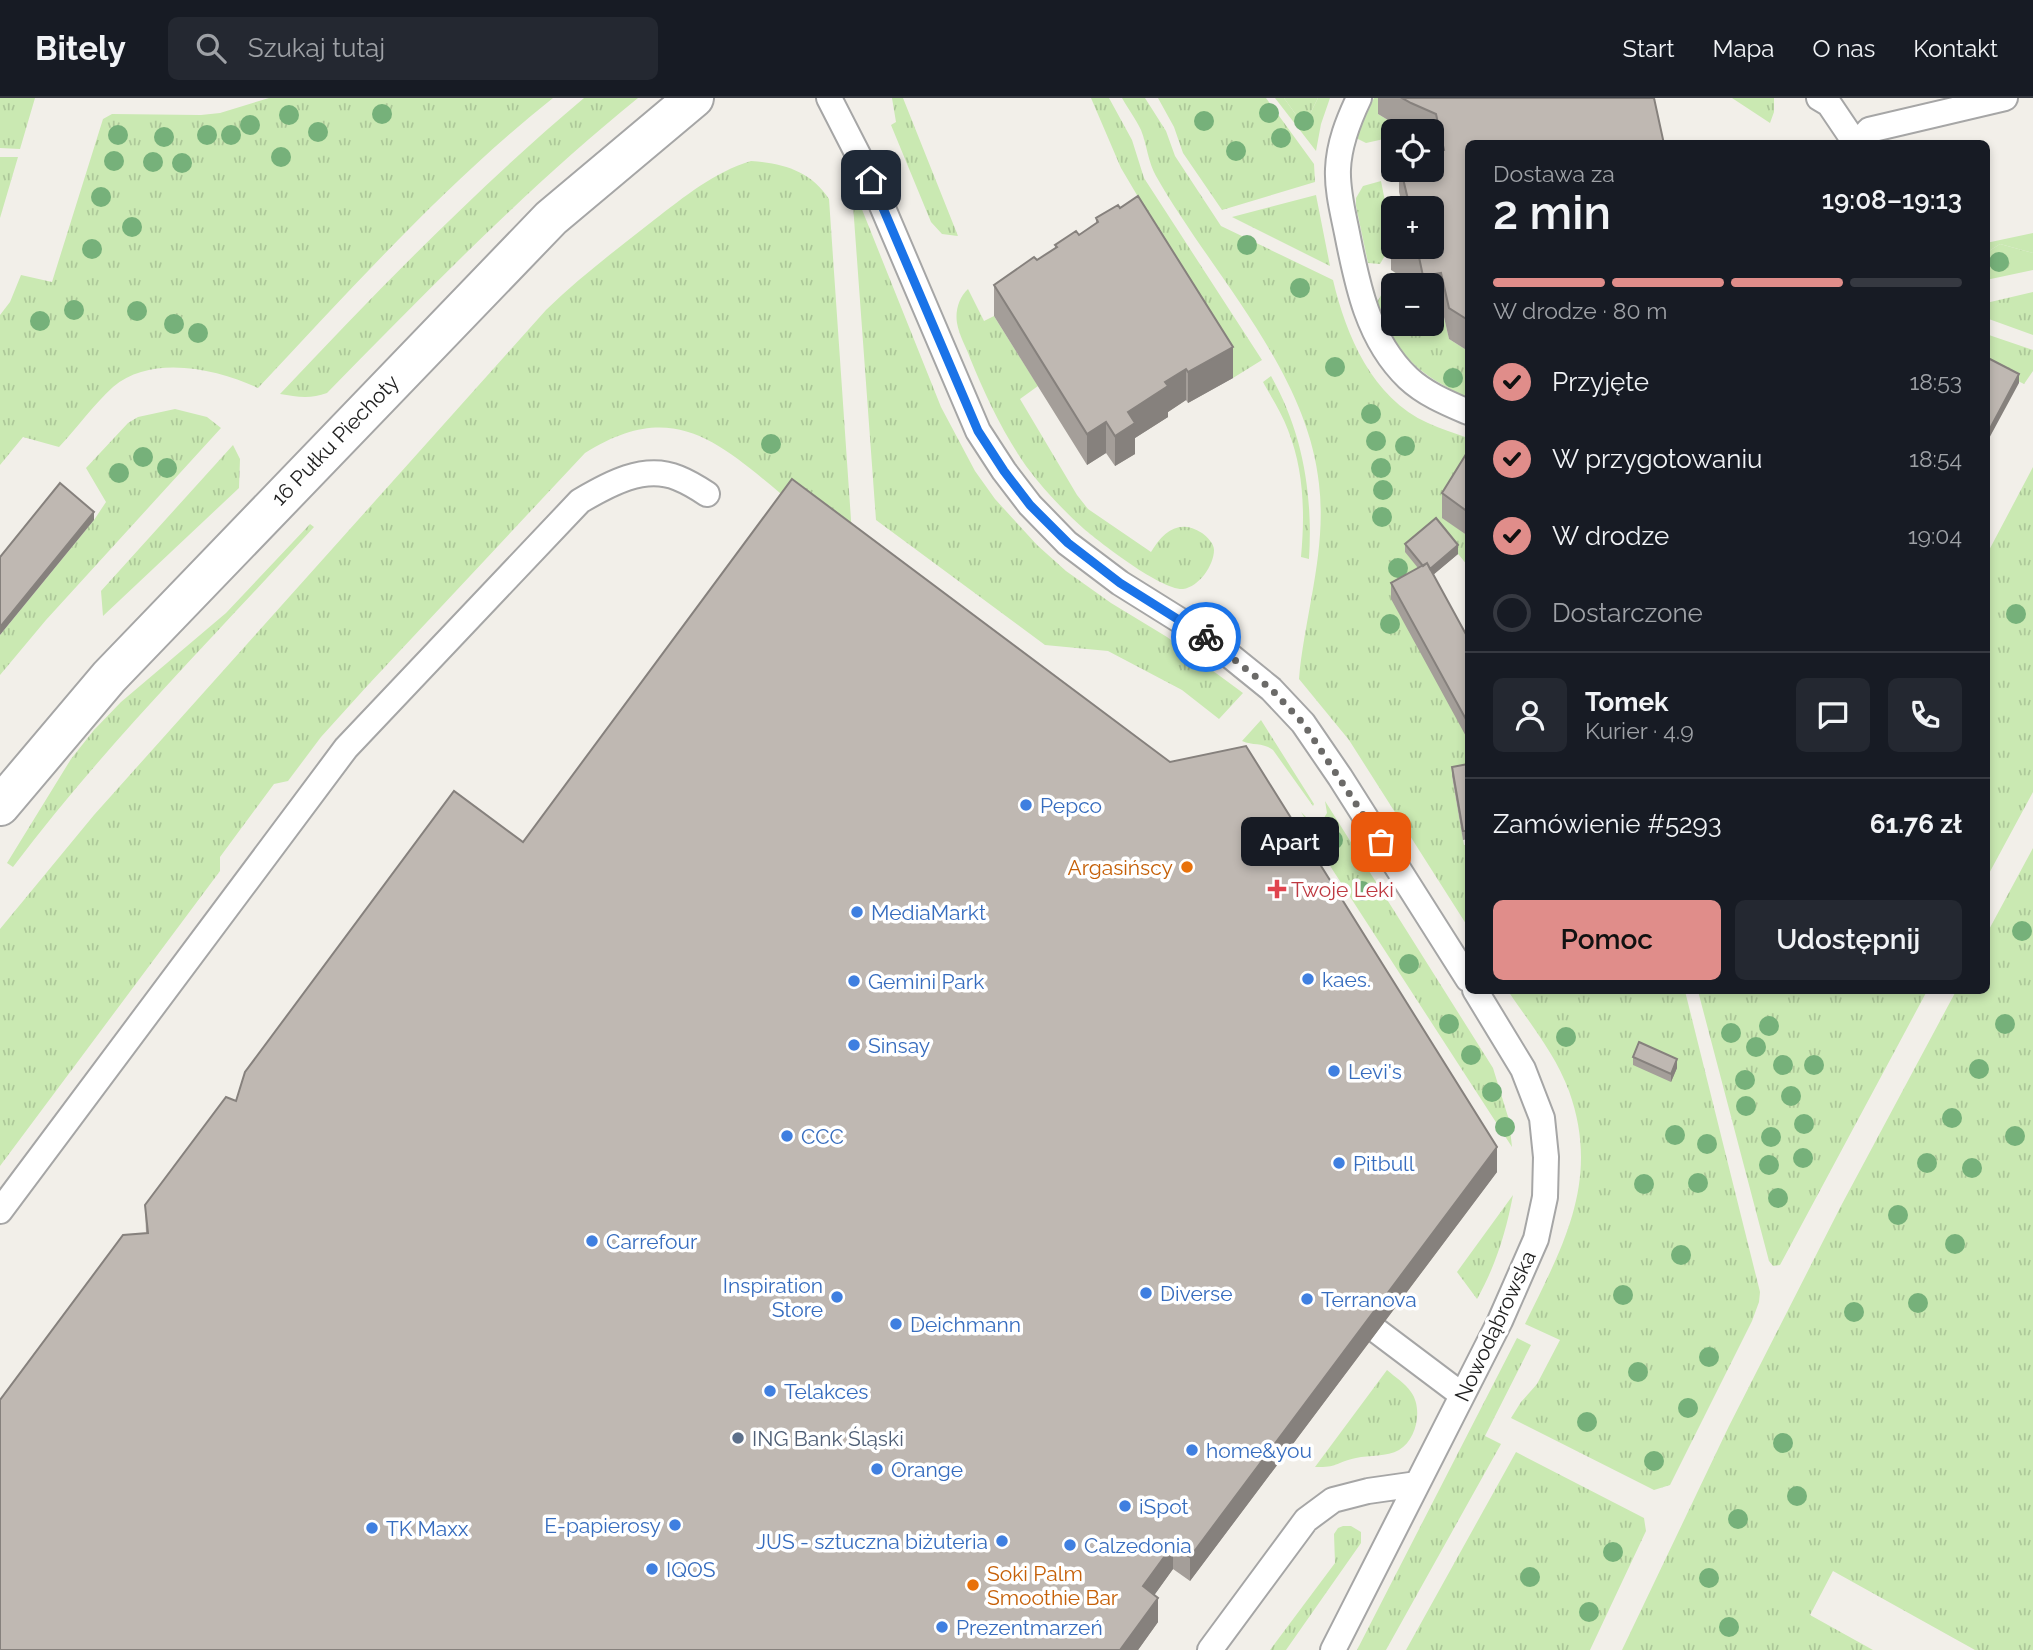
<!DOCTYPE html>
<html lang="pl">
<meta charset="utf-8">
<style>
:root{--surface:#171b24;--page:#242831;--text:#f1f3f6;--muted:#9ea1a6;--line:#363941;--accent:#e08d8a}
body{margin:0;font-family:Raleway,sans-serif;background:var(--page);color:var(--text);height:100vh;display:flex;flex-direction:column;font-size:26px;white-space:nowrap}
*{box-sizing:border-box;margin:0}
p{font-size:23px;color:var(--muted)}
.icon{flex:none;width:38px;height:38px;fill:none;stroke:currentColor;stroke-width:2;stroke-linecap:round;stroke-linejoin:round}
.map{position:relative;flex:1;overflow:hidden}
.drawer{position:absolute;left:1465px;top:42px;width:525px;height:854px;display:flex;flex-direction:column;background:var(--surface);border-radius:10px;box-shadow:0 4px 10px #0003}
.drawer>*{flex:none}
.tools{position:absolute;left:1381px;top:21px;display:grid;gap:14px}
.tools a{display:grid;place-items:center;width:63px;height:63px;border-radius:10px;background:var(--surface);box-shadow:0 4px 10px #0003;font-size:35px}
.pin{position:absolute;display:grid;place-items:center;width:60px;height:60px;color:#fff;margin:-30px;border-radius:14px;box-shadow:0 4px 10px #0006}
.courier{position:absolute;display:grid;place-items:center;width:70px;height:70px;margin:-35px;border:5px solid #1a73e8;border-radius:50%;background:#fff;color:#222;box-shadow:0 2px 9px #0007}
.bubble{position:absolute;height:49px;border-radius:10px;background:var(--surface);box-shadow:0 4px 10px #0003;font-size:23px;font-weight:600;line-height:49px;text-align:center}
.overview em{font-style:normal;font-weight:600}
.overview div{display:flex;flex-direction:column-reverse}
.overview{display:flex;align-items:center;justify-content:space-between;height:119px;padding:0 28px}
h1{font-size:46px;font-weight:600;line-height:52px}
.bar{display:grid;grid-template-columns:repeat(4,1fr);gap:10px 7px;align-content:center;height:84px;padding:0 28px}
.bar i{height:9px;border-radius:5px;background:var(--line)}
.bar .selected{background:var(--accent)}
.bar p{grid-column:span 4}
.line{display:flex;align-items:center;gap:18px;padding:0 28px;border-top:2px solid var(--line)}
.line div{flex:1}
.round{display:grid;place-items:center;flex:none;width:74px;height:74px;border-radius:10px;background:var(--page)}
ol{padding:0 28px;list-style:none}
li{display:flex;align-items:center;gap:21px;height:77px}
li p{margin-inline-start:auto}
li .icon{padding:7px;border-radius:50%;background:var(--accent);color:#111;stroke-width:4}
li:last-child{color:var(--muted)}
li i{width:38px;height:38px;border:4px solid var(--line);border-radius:50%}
.primary-button{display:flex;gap:14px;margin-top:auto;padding:14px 28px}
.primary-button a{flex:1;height:80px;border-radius:10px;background:var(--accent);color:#111;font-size:28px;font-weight:600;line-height:80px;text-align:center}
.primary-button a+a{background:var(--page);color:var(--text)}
header{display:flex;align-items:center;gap:42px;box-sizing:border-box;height:98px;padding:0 35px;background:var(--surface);border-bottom:2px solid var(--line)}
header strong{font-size:33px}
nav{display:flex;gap:38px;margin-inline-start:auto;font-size:24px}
.search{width:490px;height:63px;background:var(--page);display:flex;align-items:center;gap:18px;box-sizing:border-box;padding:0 24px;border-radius:10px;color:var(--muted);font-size:26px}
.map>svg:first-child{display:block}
.grass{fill:url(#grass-tufts)}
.garden{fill:#cae9b2}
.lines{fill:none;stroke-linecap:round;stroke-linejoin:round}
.service-casing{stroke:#a6a6a6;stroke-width:28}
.minor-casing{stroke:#a6a6a6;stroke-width:42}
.service{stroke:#fff;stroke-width:24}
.minor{stroke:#fff;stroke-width:38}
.tree{fill:#76b17a}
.wall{fill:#a49e99}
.shaded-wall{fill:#86817d}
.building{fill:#bfb8b2;stroke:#86817d;stroke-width:2}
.done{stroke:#6b6a68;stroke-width:7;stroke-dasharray:0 12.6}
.route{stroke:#1a73e8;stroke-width:9}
.shop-dot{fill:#3f7fe0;stroke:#fff;stroke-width:2.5}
.food-dot{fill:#e8710a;stroke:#fff;stroke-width:2.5}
.health-dot{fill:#e0444e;stroke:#fff;stroke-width:2.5}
.service-dot{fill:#5c6f8a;stroke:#fff;stroke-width:2.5}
.labels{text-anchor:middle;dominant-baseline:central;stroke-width:7;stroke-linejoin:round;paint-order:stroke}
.street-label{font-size:21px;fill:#222;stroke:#fff}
.shop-label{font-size:21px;fill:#366cbe;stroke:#fff;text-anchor:start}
.food-label{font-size:21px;fill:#c56008;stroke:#fff;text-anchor:end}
.health-label{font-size:21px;fill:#be3a42;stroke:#fff;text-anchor:start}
.service-label{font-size:21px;fill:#4e5e75;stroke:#fff;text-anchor:start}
</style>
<header>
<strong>Bitely</strong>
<div class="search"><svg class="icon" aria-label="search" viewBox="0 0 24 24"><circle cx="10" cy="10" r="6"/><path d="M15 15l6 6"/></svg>Szukaj tutaj</div>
<nav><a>Start</a><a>Mapa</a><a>O nas</a><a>Kontakt</a></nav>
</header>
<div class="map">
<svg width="2033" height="1552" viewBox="0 0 2033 1552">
<defs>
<pattern id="grass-tufts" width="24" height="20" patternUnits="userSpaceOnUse" patternTransform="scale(1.75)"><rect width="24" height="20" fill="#cae9b2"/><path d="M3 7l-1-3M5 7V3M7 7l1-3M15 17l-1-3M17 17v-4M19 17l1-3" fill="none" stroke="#adc899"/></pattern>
</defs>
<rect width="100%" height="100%" fill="#f2efe9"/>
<path class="grass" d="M0,0H35L20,51L0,50Z
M269,0H553C445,86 352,190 258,290C217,271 152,256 113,289C94,306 77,330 59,349L23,339L0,367V217L10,204L21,177L52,184L103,21L112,16L201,17L220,15Z
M584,0H638C527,90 427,193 327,295C311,301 297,299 280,296C377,193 476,91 584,0Z
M892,0H903L958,138L942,136L931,124L891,27L896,24Z
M1091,0H1109L1132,42L1144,80L1262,262L1233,280L1185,205L1196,197L1121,70Z
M1122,0H1145L1166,33L1175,58L1221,128L1333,182C1346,237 1372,300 1428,325C1441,331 1455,335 1468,340V377L1442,419L1468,438V468L1436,429L1427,482L1468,642V675L1452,678L1464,747H1468V829L1349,642L1299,581C1305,515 1327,453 1319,386C1307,272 1211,175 1156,78C1148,64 1147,47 1141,32C1136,21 1128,11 1122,0Z
M1158,0H1266L1314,66L1315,84L1222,112L1183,55L1174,29Z
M1284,0H1318L1304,28Z
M1374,0H1388L1378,16L1406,33H1393V39L1366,45L1358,41L1357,37Z
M1732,0H1774V14L1770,25Z
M0,59H18L0,120Z
M751,63C783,65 811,73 829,101L853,451C828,433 803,415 780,395C714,340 670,302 585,355L368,587L321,639L288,683L274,686L220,759V773L0,1068V831L94,717L546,212C580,179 617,151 654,122C684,99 714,74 751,63Z
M1381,83L1393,144L1380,166L1368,165L1356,108V100L1363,88Z
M852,93L857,99L941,309L975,373L995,401L1037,447L1066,473L1111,505L1167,539L1243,595L1219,621L1182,592L1108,553L1045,547L876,422Z
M1316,97L1330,168L1232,119Z
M2000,146L2033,155V172L1986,182V155Z
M1395,174L1416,187H1393V226H1432V208L1441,206L1449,241L1468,253V300C1418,276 1396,258 1377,204Z
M968,191L984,223L994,218L1038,288L1020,301L1077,397L1088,411L1151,454C1163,434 1179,420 1202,435C1207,439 1214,445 1214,452C1214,467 1199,489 1183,491C1161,492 1102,446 1084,431C1063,412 1043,391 1026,368C1003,335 985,297 970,260C966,249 959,237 957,225C955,213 959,199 968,191Z
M2033,194V237L1986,220V205Z
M1986,236L2033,252V273L2024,286L1986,267Z
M1271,278C1303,335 1313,396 1309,461L1301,459C1305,416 1304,372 1288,332C1282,315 1271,299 1263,284Z
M175,311L207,319L221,330L46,522L0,577V537L94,422L106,404L86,370L128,325L138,319Z
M233,347L240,361L239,390L103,518L101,493Z
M2033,369V694L1986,781V458Z
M310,426L314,429C212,541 104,648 13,769L7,765L71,661L94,632L121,604L226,515Z
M1261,622L1314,706L1313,708L1273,652C1262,644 1253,648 1242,643Z
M1325,703L1493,970L1509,1022L1512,1049L1312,740L1315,737L1301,714L1310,723H1322L1327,715Z
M2033,750V1552H1975L1833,1473L1810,1517L1873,1552H1622L1729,1328L1842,1106L1956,893L1986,892V837Z
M1508,893H1685L1760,1194L1759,1204L1752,1223L1670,1387L1654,1392L1511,1320L1521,1304L1537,1286L1560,1242L1525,1226C1563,1148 1601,1082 1569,993C1556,957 1529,924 1508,893Z
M1698,893H1927L1780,1167L1773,1168L1769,1163Z
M1513,1097C1506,1134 1496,1167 1477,1201L1457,1174Z
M1517,1240L1531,1247L1485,1338L1501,1346L1386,1552H1357Z
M1387,1272C1395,1279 1405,1285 1411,1294C1423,1310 1417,1342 1399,1352C1387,1359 1369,1357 1356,1360C1336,1364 1338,1370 1315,1369Z
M1516,1354L1644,1420L1646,1433L1590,1552H1406Z
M1343,1428H1351L1361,1434V1445L1286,1552H1270L1335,1465L1334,1436L1338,1430Z"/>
<path class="garden" d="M1275,0H1284L1304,28L1318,0H1330L1321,26L1316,53Z
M2033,135V155L2000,146L1986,155V145Z"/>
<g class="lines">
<defs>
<path id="service" d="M829,0L871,82L978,333L1004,373L1030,407L1067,445L1120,485L1208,540L1271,591L1303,625L1340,679L1468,881
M1359,0C1348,23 1339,46 1338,71C1337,92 1343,115 1347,135C1357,186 1368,242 1408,280C1425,296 1447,305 1468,314
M1819,0L1829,6L1856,46
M1857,46L1869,32L2005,0
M0,1113L346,650L580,403C609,386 644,366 678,380C688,384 698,390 707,396
M1377,1233L1462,1297
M1210,1552L1306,1422L1333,1402L1368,1393L1417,1386
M1333,1552L1500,1223L1536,1141L1545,1099L1546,1059L1542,1020L1523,971L1475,892"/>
<path id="minor" d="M0,708L109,579L551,120L694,0"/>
</defs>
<use href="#service" class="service-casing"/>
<use href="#minor" class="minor-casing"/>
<use href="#service" class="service"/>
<use href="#minor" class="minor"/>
</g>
<g class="tree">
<circle cx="1269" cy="15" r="10"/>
<circle cx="382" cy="16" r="10"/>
<circle cx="289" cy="17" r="10"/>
<circle cx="1204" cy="23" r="10"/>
<circle cx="1304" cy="23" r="10"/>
<circle cx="250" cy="27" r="10"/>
<circle cx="318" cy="34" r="10"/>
<circle cx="118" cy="37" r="10"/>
<circle cx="207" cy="37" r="10"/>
<circle cx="231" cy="37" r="10"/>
<circle cx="164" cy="39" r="10"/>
<circle cx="1281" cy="40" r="10"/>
<circle cx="1236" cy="53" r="10"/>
<circle cx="281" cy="59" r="10"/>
<circle cx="114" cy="63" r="10"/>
<circle cx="153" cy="64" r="10"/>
<circle cx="182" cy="65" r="10"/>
<circle cx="101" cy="99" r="10"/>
<circle cx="132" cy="129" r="10"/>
<circle cx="1247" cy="147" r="10"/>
<circle cx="92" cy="151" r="10"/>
<circle cx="1999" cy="164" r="10"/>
<circle cx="1300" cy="190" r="10"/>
<circle cx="74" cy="212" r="10"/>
<circle cx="137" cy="213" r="10"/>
<circle cx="40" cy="223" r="10"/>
<circle cx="174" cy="226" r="10"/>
<circle cx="198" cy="235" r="10"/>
<circle cx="1335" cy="269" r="10"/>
<circle cx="1453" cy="280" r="10"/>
<circle cx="1371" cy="316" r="10"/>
<circle cx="1376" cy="343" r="10"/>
<circle cx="771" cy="346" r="10"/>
<circle cx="1405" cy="348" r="10"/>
<circle cx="143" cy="359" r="10"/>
<circle cx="167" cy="370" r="10"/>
<circle cx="1381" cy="370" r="10"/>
<circle cx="119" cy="375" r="10"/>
<circle cx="1383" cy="392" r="10"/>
<circle cx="1382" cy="419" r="10"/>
<circle cx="1398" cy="470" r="10"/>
<circle cx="2016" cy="516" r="10"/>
<circle cx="1390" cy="526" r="10"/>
<circle cx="1333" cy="742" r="10"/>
<circle cx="1362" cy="793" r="10"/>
<circle cx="2022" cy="833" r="10"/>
<circle cx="1409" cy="866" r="10"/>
<circle cx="1449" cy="926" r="10"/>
<circle cx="2005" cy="926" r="10"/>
<circle cx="1769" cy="928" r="10"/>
<circle cx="1731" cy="935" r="10"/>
<circle cx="1566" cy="939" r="10"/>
<circle cx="1756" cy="949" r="10"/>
<circle cx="1471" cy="957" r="10"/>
<circle cx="1783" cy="967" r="10"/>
<circle cx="1814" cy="967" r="10"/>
<circle cx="1979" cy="971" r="10"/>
<circle cx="1745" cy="982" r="10"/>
<circle cx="1492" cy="994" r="10"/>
<circle cx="1791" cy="998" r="10"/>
<circle cx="1746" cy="1008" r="10"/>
<circle cx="1952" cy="1020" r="10"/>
<circle cx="1804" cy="1026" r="10"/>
<circle cx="1505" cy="1029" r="10"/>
<circle cx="1675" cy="1037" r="10"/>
<circle cx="2015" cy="1038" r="10"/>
<circle cx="1771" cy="1039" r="10"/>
<circle cx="1707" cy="1046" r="10"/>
<circle cx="1803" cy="1060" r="10"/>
<circle cx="1927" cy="1065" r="10"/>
<circle cx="1769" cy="1067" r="10"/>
<circle cx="1972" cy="1070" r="10"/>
<circle cx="1698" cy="1085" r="10"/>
<circle cx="1644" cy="1086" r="10"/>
<circle cx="1778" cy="1100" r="10"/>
<circle cx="1898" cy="1117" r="10"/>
<circle cx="1955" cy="1146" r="10"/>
<circle cx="1681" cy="1157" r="10"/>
<circle cx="1623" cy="1197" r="10"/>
<circle cx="1918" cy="1205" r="10"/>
<circle cx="1854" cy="1214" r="10"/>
<circle cx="1709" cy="1259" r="10"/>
<circle cx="1638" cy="1274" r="10"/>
<circle cx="1688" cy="1310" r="10"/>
<circle cx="1587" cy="1324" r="10"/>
<circle cx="1783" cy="1345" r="10"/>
<circle cx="1654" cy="1363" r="10"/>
<circle cx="1797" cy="1398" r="10"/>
<circle cx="1738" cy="1421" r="10"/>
<circle cx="1613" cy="1454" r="10"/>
<circle cx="1530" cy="1479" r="10"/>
<circle cx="1709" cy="1480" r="10"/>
<circle cx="1589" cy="1514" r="10"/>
<circle cx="1729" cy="1529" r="10"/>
</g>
<path class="wall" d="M1378,0H1654L1468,46V253L1449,241L1441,206L1432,208V187H1415L1391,172V141L1393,138V149H1432V110H1403L1399,94V72H1432L1437,54L1436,47L1432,45V33H1406L1378,16Z
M1096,120L1233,280L1188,305L1186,302L1168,314V319L1135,340V356L1115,368L1106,355L1087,367L994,218V187L1055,151V147L1079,137L1096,125Z
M1468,353V438L1442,420V395Z
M1405,446L1458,456L1433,477L1468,540V642L1391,501V485L1418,470L1405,454Z
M1468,666V741L1463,742L1452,678V669Z
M523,744L1497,1074L1190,1483L1173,1471L1154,1497L1158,1524L1138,1552H0L146,1135L145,1107L236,1003Z
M1633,959L1677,970L1671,984L1633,967Z"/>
<path class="shaded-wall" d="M1441,175V206L1432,208V187H1423V178Z
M1233,249V280L1188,305V274Z
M1186,271V302L1168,314V319L1135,340V356L1115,368V338L1128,314L1165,284Z
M2019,276V285L1986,346V338Z
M1106,324V355L1087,367V336Z
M94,414V422L0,537V529Z
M1458,447V456L1427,482V473Z
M1677,961V970L1671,984V976Z
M1497,1049V1074L1190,1483V1459Z
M1173,1447V1471L1143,1513V1488Z
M1158,1500V1524L1138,1552H1120Z"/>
<path class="building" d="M1402,0H1654L1664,46H1468V222L1449,210L1441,175L1423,178L1419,159L1403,149H1432V110H1410L1401,72H1432V55L1444,52L1436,16L1411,5Z
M1138,98L1233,249L1188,274L1186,271L1165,284L1168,288L1128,314L1135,325L1115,338L1106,324L1087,336L994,187L1034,159L1037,162L1057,149L1055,147L1076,133L1079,137L1098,124L1096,120L1118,107L1120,110Z
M1986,259L2019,276L1986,338Z
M1468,353V414L1442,395Z
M792,381L1170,664L1246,648L1497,1049L1190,1459L1173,1447L1143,1488L1158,1500L1120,1552H0V1302L123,1137L148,1135L145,1107L226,999L236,1003L245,974L454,693L523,744Z
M60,385L94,414L0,529V459Z
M1436,420L1458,447L1430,471L1427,465L1423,468L1405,446Z
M1427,465L1468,540V625L1391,485Z
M1468,666V733H1463L1452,669Z
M1639,944L1677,961L1671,976L1633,959Z"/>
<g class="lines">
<path class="done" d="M1206,539L1271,591L1303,625L1381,744"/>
<path class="route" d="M871,82L978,333L1004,373L1030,407L1068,445L1120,485L1206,539"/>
</g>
<g class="shop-dot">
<circle cx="1026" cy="707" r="7"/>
<circle cx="857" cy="814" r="7"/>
<circle cx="1308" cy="881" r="7"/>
<circle cx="854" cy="883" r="7"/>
<circle cx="854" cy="947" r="7"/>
<circle cx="1334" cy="973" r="7"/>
<circle cx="787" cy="1038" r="7"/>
<circle cx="1339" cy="1065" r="7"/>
<circle cx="592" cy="1143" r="7"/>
<circle cx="1146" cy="1195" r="7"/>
<circle cx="837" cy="1199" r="7"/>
<circle cx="1307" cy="1201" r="7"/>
<circle cx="896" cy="1226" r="7"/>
<circle cx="770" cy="1293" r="7"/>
<circle cx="1192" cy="1352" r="7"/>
<circle cx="877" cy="1371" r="7"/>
<circle cx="1125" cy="1408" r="7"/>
<circle cx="675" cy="1427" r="7"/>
<circle cx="372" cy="1430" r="7"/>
<circle cx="1002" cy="1443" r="7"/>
<circle cx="1070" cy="1447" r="7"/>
<circle cx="652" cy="1471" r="7"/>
<circle cx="942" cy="1529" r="7"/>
</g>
<g class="food-dot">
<circle cx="1187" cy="769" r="7"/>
<circle cx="973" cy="1487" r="7"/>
</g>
<path class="health-dot" d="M1273.5 780.5h7v7h7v7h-7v7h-7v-7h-7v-7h7z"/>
<circle class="service-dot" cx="738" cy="1340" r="7"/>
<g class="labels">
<g class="street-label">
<text transform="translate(335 342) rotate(-46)">16 Pułku Piechoty</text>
<text transform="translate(1495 1228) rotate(-65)">Nowodąbrowska</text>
</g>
<g class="shop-label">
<text x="1040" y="707">Pepco</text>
<text x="871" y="814">MediaMarkt</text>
<text x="1322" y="881">kaes.</text>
<text x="868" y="883">Gemini Park</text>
<text x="868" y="947">Sinsay</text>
<text x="1348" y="973">Levi's</text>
<text x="801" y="1038">CCC</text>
<text x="1353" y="1065">Pitbull</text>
<text x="606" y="1143">Carrefour</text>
<text x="823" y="1187" text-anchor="end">Inspiration<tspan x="823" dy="24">Store</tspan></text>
<text x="1160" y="1195">Diverse</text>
<text x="1321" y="1201">Terranova</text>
<text x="910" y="1226">Deichmann</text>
<text x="784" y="1293">Telakces</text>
<text x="1206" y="1352">home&amp;you</text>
<text x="891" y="1371">Orange</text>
<text x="1139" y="1408">iSpot</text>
<text x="661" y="1427" text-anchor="end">E-papierosy</text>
<text x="386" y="1430">TK Maxx</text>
<text x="988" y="1443" text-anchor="end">JUS - sztuczna biżuteria</text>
<text x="1084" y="1447">Calzedonia</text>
<text x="666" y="1471">IQOS</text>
<text x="956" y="1529">Prezentmarzeń</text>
</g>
<g class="food-label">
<text x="1173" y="769">Argasińscy</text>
<text x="987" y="1475" text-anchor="start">Soki Palm<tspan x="987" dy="24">Smoothie Bar</tspan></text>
</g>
<g class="health-label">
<text x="1291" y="791">Twoje Leki</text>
</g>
<g class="service-label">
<text x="752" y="1340">ING Bank Śląski</text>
</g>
</g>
</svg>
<div class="tools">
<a><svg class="icon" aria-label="locate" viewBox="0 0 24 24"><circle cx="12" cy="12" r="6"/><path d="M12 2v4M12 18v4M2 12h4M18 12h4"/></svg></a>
<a>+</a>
<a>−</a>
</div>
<div class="pin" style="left:1381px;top:744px;background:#ea580c"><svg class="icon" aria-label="bag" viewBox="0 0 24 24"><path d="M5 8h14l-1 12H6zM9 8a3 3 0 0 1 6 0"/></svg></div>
<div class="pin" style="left:871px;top:82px;background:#1f2937"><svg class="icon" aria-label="home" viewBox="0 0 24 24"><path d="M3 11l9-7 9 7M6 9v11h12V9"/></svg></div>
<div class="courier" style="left:1206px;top:539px"><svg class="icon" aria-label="bike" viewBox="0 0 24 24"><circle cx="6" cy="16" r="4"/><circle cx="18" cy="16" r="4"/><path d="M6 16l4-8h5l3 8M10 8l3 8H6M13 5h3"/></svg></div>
<div class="bubble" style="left:1241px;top:719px;width:98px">Apart</div>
<section class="drawer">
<div class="overview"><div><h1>2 min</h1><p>Dostawa za</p></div><em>19:08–19:13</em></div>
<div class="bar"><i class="selected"></i><i class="selected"></i><i class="selected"></i><i></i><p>W drodze · 80 m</p></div>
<ol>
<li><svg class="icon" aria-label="check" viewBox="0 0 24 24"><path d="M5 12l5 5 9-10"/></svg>Przyjęte<p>18:53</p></li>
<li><svg class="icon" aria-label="check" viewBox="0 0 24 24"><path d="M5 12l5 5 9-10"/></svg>W przygotowaniu<p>18:54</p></li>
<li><svg class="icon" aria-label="check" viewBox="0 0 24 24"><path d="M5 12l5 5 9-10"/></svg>W drodze<p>19:04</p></li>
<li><i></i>Dostarczone</li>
</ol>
<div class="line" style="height:126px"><a class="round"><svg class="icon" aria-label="person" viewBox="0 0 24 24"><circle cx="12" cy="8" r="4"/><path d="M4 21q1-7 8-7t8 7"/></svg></a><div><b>Tomek</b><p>Kurier · 4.9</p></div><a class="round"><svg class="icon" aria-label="chat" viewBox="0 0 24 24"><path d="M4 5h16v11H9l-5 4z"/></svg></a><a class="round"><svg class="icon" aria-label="phone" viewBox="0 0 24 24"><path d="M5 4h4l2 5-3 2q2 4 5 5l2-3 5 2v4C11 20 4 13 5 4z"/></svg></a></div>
<div class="line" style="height:91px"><div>Zamówienie #5293</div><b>61.76 zł</b></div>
<div class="primary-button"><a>Pomoc</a><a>Udostępnij</a></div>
</section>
</div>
